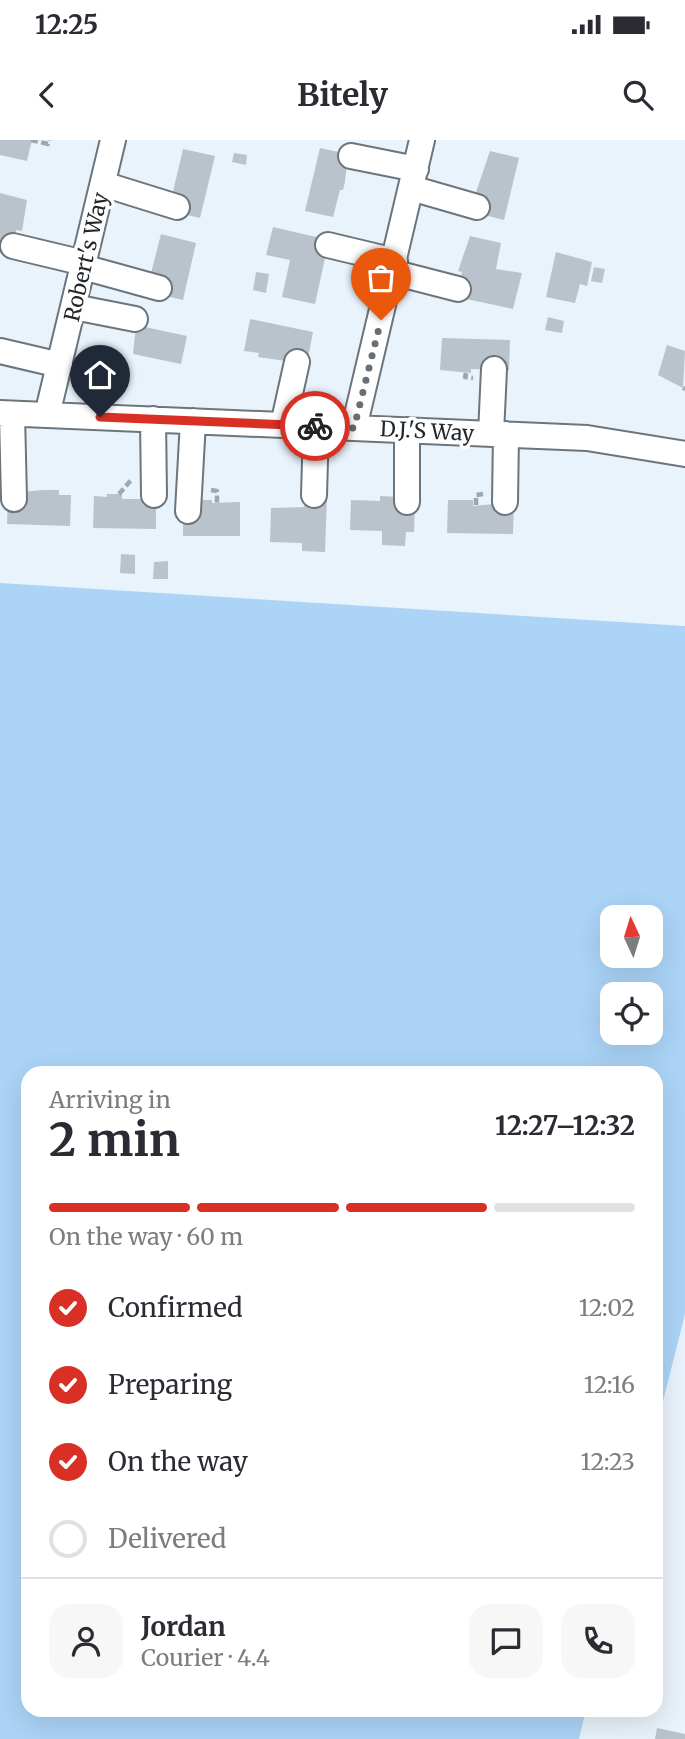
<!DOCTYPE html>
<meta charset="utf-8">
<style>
:root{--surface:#fff;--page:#f7f7f7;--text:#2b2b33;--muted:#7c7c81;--line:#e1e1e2;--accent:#d93025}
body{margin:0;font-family:Merriweather,serif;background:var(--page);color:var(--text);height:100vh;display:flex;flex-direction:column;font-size:26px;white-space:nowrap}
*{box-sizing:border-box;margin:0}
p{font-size:23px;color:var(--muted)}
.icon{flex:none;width:38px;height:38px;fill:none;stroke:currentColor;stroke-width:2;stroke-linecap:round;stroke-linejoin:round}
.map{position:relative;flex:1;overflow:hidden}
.side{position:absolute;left:21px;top:926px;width:642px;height:651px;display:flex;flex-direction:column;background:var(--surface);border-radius:21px;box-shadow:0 7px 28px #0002}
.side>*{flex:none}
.needle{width:46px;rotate:356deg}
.buttons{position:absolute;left:600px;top:765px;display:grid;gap:14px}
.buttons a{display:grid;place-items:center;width:63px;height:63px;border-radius:14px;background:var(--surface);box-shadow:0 7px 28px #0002;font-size:35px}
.pin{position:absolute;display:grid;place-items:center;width:60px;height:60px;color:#fff;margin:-72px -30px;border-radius:50% 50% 50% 0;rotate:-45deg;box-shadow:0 0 7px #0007}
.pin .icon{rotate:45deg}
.courier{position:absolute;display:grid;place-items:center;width:70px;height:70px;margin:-35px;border:5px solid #d93025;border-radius:50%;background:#fff;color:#222;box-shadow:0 2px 9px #0007}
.head em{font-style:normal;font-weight:700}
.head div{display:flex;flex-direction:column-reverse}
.head{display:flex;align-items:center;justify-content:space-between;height:119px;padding:0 28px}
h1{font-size:46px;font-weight:700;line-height:52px}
.bar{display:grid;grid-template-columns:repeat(4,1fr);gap:10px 7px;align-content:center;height:84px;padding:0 28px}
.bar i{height:9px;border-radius:5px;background:var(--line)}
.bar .on{background:var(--accent)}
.bar p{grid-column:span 4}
.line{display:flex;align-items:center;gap:18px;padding:0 28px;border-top:2px solid var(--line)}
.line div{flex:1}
.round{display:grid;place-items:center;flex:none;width:74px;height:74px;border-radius:21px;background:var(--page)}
ol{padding:0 28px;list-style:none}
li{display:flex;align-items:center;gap:21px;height:77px}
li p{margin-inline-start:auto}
li .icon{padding:7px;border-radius:50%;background:var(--accent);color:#fff;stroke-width:4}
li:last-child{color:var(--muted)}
li i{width:38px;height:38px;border:4px solid var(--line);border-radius:50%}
.status{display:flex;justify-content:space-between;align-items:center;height:49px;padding:0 35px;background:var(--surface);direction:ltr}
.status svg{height:19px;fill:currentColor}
header{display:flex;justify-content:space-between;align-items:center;height:91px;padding:0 28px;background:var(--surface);font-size:32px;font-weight:700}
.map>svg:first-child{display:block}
.green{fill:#abd4f7;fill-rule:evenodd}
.building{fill:#bac3cc}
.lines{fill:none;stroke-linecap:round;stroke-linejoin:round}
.minor-casing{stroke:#6c757c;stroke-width:28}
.path{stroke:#9fa6ad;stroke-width:4.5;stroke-dasharray:7 3.5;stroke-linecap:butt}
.minor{stroke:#fff;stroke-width:24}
.done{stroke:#686e73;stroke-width:7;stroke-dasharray:0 12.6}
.route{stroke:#d93025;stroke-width:9}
.labels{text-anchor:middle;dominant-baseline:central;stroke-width:7;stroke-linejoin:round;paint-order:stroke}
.street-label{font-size:21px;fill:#23272a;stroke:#fefefe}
</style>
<div class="status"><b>12:25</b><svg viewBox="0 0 49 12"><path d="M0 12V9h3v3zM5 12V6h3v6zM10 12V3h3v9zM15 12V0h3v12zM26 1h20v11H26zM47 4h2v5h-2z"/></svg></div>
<header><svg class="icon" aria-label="back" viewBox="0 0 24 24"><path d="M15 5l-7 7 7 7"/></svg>Bitely<svg class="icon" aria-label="search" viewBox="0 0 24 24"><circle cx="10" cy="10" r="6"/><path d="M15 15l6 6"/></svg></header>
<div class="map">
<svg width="685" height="1599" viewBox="0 0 685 1599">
<rect width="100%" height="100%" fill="#e9f3fb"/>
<path class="green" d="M0,443L685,486V1174L656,1289V933H28V1570H586L579,1599H0ZM612,777H651V816H612ZM612,854H651V892H612Z"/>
<path class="building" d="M0,0H32L27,21L0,15Z
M320,8L348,14L345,42L343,50H340L333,77L305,71Z
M183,9L215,16L200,78L175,72L171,60Z
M490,11L519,18L504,80L476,73L474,58Z
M234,13L247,15L246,25L232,22Z
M0,53L27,60L22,91L16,90L11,116L0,113Z
M273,87L329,100L315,164L282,157L290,120L266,115Z
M161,94L196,103L183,160L158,154L149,141Z
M470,96L501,103L496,129L522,133L513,169L457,157L462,132L458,131Z
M556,112L592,122L587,146L580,144L575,163L546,157Z
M594,127L605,129L602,143L591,141Z
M256,132L269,134L266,153L253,150Z
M548,177L564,181L562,193L545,190Z
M250,179L313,192L307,224L258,217L259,213L244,211Z
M136,185L187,196L181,224L133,214Z
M442,198L510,200L509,230L471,229V233L440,230Z
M667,205L685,211L683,248L658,235Z
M43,350H59V355H71L70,386L7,384L8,358L20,352Z
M107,354H122V359H144V365L156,366V389L93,388L94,356L107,357Z
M305,354L327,355L325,412L302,411V403L270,402L271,368L304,367Z
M380,356L401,357L415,362L414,392H406L405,406L382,405V391L350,390L351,360L380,361Z
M195,360H212V363L240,362V396H183V370Z
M448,360H473V366L514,362L513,394L447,393Z
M121,414L135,415V434L120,433Z
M168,421V439H153L154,422Z
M657,1588L685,1594V1599H655Z"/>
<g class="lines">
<defs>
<path id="minor" d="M351,16L416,29
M103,44L177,67
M411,48L477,67
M328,105L395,121
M13,106L84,123
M83,127L159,148
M392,132L458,149
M74,167L135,179
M0,211L60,225
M0,273L587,298L685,314
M12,274L14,359
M47,275L113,0
M153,279L154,355
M283,285L297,222
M354,288L422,0
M491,294L494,229
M314,355L316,286
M407,362V290
M505,362L506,294
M188,371L193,281"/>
</defs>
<use href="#minor" class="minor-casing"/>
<path class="path" d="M31,0L48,4L49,0
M466,233L465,237L473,238
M683,248L685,249
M211,350L217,351V363
M119,354L132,339
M476,365V355L483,354"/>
<use href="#minor" class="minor"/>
</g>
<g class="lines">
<path class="done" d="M315,286L354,288L381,180"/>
<path class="route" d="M100,277L315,286"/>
</g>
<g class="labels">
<g class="street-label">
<text transform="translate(86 117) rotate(-77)">Robert's Way</text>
<text transform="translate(427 291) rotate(3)">D.J.'S Way</text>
</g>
</g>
</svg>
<div class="buttons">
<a><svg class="needle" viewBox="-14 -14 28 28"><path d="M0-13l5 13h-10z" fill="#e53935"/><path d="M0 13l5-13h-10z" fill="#7c7c81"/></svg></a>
<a><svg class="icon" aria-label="locate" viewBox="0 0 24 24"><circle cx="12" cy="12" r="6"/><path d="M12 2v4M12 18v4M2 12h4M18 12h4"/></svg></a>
</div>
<div class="pin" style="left:381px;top:180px;background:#ea580c"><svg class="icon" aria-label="bag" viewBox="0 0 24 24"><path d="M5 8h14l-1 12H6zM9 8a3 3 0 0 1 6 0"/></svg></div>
<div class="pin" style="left:100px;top:277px;background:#1f2937"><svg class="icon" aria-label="home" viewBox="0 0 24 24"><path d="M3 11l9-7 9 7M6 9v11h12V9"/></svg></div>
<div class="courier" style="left:315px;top:286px"><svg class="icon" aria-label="bike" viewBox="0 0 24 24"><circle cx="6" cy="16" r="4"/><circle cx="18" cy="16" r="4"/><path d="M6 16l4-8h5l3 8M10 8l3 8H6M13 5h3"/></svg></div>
<section class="side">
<div class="head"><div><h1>2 min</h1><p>Arriving in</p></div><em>12:27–12:32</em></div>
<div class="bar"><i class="on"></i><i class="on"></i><i class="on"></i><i></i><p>On the way · 60 m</p></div>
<ol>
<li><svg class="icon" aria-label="check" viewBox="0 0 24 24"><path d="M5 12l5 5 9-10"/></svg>Confirmed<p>12:02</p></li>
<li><svg class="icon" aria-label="check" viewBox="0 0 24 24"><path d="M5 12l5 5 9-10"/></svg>Preparing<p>12:16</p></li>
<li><svg class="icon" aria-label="check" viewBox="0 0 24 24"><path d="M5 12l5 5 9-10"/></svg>On the way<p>12:23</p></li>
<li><i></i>Delivered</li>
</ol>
<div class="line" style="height:126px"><a class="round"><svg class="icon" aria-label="person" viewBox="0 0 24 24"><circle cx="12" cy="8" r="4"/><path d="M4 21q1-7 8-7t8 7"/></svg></a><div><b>Jordan</b><p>Courier · 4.4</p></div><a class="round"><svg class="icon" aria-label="chat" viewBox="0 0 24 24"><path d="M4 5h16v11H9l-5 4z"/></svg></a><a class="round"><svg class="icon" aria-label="phone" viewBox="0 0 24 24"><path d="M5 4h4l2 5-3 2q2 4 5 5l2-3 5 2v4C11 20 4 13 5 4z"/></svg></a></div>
</section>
</div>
